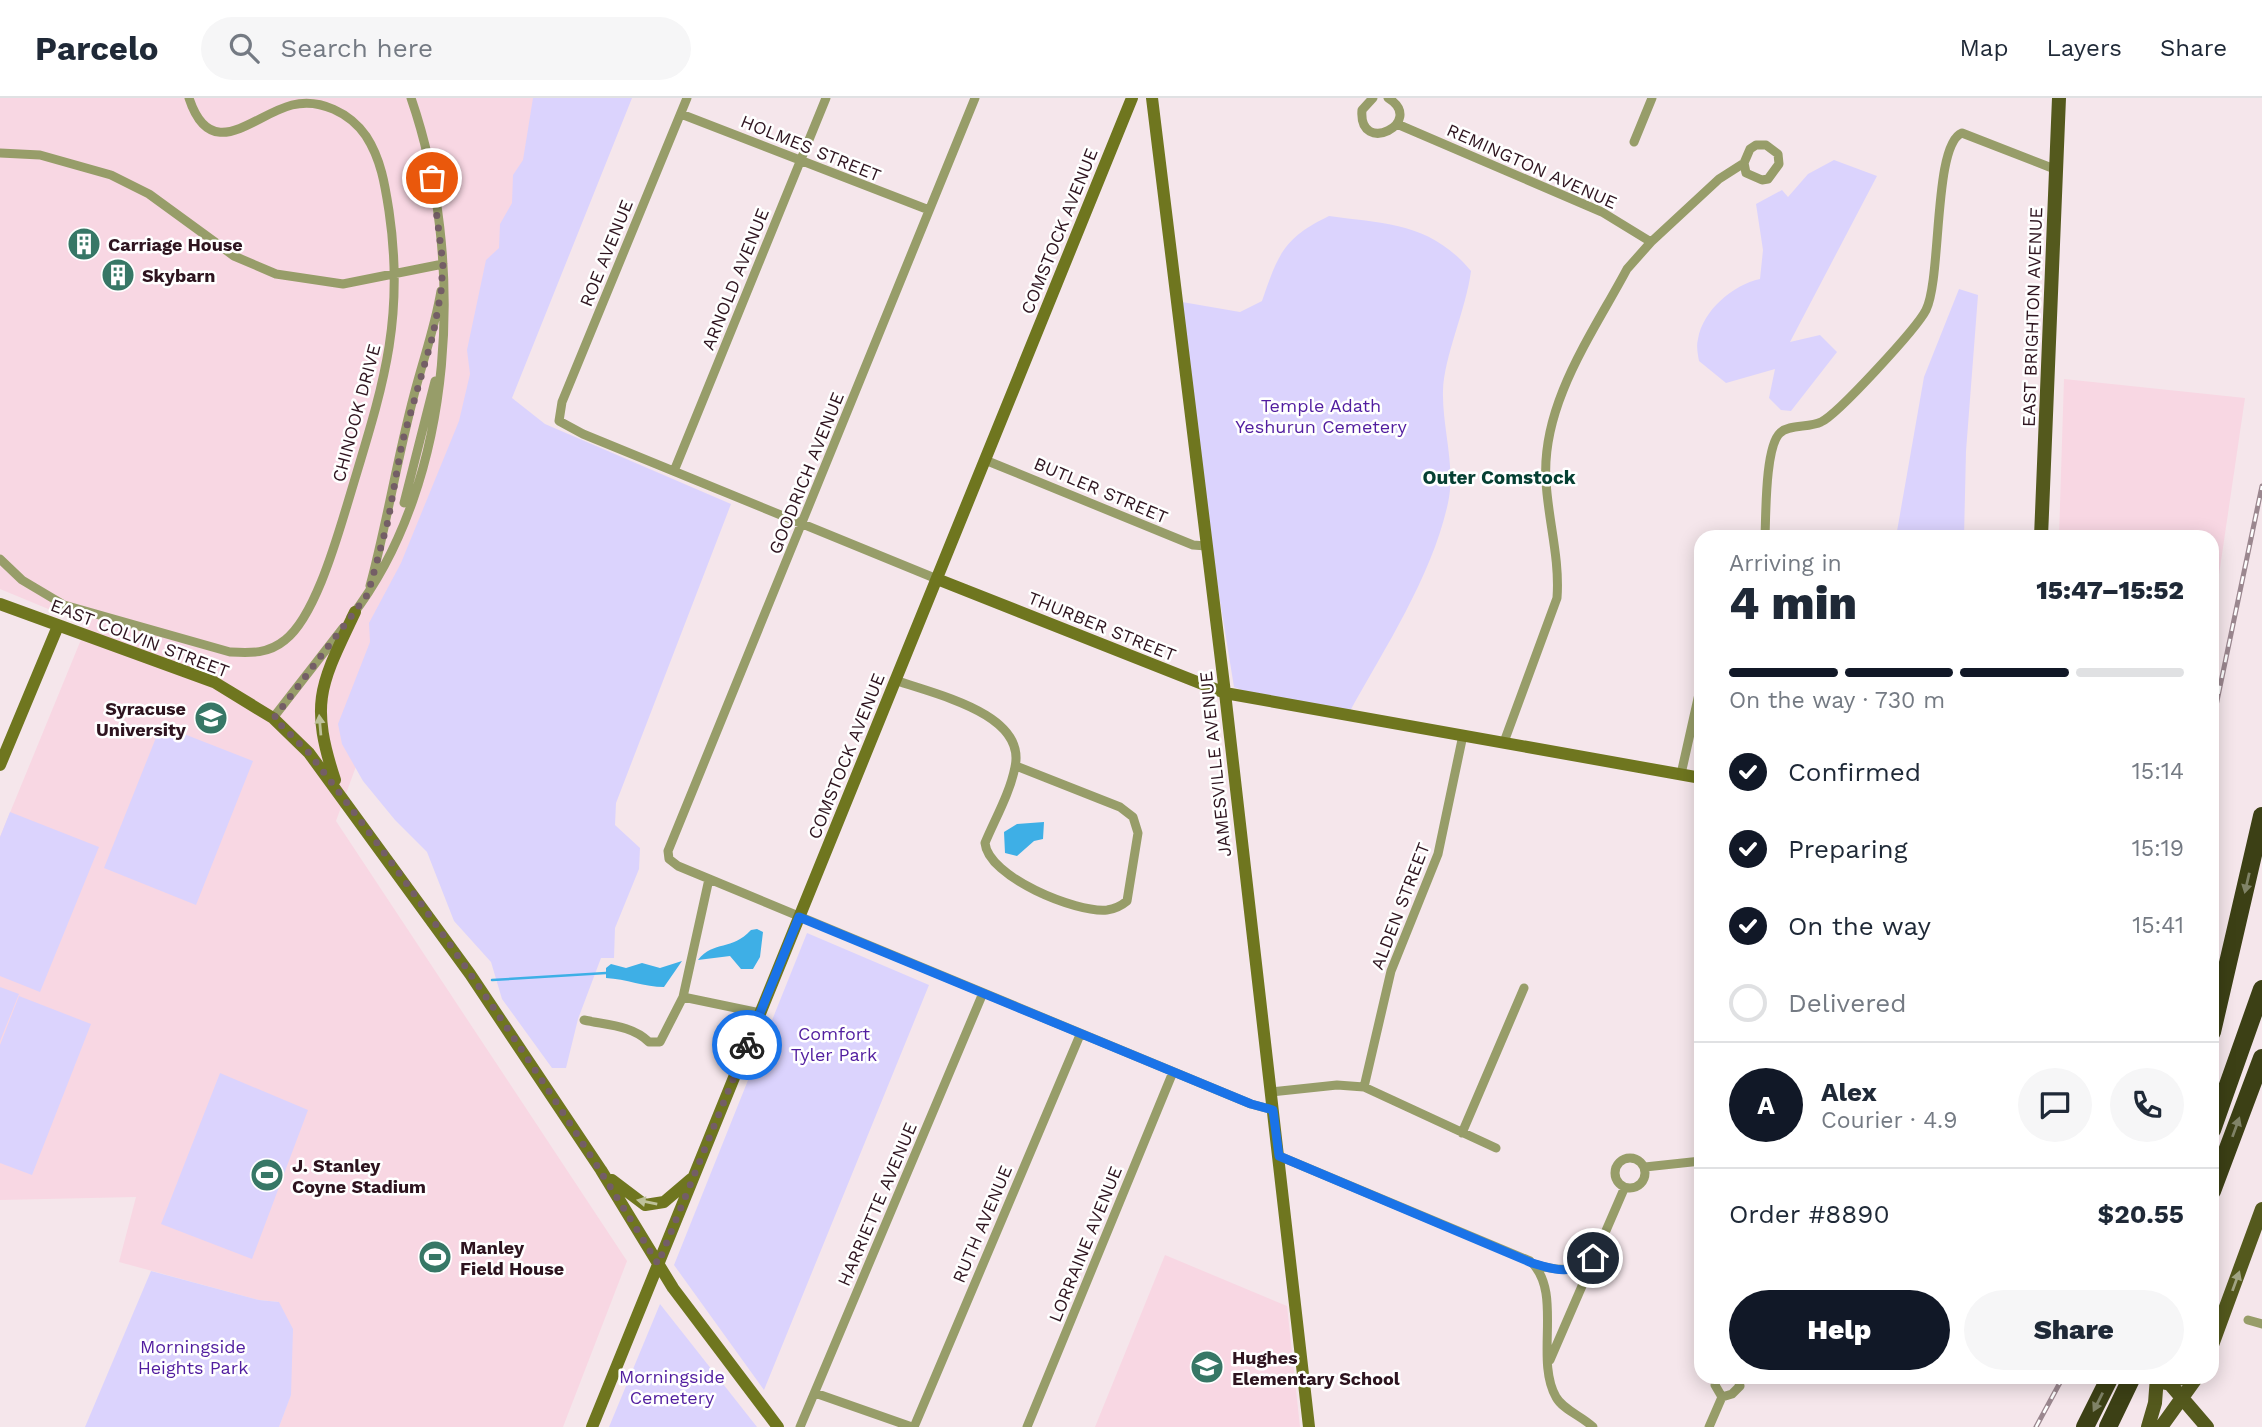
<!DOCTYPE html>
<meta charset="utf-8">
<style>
:root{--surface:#fff;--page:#f6f6f7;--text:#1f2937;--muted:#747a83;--line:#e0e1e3;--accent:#111827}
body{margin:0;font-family:"Work Sans",sans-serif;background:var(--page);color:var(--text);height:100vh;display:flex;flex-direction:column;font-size:26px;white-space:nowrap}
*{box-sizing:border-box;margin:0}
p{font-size:23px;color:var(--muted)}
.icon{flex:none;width:38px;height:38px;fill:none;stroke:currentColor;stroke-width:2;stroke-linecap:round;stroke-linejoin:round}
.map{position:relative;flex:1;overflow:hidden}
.sheet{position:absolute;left:1694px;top:432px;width:525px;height:854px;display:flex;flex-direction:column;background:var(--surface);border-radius:21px;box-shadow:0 4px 18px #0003}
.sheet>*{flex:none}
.pin{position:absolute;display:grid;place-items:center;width:60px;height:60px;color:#fff;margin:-30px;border:4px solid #fff;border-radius:50%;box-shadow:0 2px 7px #0007}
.courier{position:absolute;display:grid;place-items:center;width:70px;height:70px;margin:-35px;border:5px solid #1a73e8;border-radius:50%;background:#fff;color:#222;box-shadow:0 2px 9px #0007}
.overview em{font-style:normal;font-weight:800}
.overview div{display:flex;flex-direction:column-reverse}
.overview{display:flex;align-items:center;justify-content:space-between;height:119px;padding:0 35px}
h1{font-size:46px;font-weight:800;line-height:52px}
.bar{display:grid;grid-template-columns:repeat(4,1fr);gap:10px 7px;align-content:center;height:84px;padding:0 35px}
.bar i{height:9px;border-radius:5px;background:var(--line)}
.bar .current{background:var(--accent)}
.bar p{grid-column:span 4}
.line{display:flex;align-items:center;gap:18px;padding:0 35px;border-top:2px solid var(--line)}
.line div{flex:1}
.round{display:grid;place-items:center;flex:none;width:74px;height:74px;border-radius:37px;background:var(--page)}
ol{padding:0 35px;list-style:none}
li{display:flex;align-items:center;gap:21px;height:77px}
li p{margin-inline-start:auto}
li .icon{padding:7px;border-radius:50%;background:var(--accent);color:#fff;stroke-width:4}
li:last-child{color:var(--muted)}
li i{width:38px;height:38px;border:4px solid var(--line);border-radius:50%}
.action{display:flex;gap:14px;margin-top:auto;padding:14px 35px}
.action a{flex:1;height:80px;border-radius:42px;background:var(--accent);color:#fff;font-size:28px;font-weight:800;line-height:80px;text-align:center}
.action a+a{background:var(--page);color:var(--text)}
header{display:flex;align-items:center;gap:42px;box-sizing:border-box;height:98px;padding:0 35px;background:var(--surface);border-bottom:2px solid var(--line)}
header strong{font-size:33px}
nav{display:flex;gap:38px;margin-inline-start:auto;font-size:24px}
.search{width:490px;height:63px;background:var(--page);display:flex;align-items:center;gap:18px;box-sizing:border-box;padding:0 24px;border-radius:38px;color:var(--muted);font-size:26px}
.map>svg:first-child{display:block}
.built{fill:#f8d7e3}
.green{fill:#dbd3fd}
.water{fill:#3eafe6}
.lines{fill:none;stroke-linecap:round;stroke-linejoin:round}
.stream{stroke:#3eafe6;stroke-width:2.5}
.street{stroke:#979d69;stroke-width:9}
.secondary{stroke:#6f761f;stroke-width:12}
.primary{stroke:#54591d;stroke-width:14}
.highway{stroke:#3c4015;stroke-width:18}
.rail-casing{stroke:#9b878f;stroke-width:5}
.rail{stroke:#fff;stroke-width:2.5;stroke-dasharray:8;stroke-linecap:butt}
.oneway{fill:#bec19a}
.oneway2{fill:#808367}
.oneway3{fill:#a1a483}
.done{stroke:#745e66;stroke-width:7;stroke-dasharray:0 12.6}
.route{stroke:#1a73e8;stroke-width:9}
.labels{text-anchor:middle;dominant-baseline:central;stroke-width:5;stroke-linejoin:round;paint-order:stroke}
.street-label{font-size:18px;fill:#2e141f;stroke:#fff}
.poi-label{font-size:18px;font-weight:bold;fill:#2e141f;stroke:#fff;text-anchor:start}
.park-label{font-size:18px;fill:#511d9f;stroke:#fff}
.neighbourhood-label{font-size:19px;font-weight:bold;fill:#064033;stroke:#fff}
</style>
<header>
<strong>Parcelo</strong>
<div class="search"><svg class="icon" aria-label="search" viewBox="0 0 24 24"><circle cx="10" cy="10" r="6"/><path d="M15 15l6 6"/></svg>Search here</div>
<nav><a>Map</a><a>Layers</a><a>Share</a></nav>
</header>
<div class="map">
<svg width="2262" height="1329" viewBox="0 0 2262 1329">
<rect width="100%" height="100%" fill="#f5e6eb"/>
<path class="built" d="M0,0H601L336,723L627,1163L563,1329H279L291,1296L279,1204L259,1202L119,1164L136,1099L0,1102V739L87,527L0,491Z
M2064,281L2245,300L2212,524V439H2059Z
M1165,1157L1287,1208L1300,1329H1095Z"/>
<path class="green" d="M533,0H632L512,300L545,326L731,406L616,705L615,727L640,750L639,771L615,830L614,860H601L578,921L566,970H552L502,901L491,864L454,823L427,754L395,722L363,683L342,646L338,626L370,544L369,525L401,465L459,323L470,276L467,252L486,162L499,150L500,126L512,105L513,77L523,62Z
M1834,62L1877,78L1790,244L1820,237L1837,254L1791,313L1781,312L1769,300L1775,271L1726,285L1699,263C1698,257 1696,248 1698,241C1703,212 1733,187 1760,181L1763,152L1756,106L1782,92L1788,99L1808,76Z
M1329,118C1387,126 1431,125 1471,173C1466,212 1444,258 1443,293C1442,329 1456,369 1448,405C1432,478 1386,548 1350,613L1261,599L1234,589L1210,441L1182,204L1240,214L1262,203C1278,157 1283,140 1329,118Z
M1959,191L1978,197L1966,353L1964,439H1896L1924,279Z
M161,627L253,663L196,807L104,770Z
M10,714L99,749L40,894L0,878V739Z
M807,835L929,887L764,1292L674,1167Z
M0,889L19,896L0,943Z
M19,898L91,926L32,1077L0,1065V947Z
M220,975L308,1012L252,1161L161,1126Z
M151,1173L259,1202L279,1204L293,1231L291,1297L279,1329H85Z
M660,1206L757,1329H609Z"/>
<path class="water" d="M1044,724L1043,741L1034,743L1017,758L1005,755L1004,734L1017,726Z
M757,831L763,834L760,859L753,871H741L730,858L698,862C714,842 732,853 751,832Z
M682,863L664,889C645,889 626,881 606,880V870L611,866L626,870L642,865L660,870Z"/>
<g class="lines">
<path class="stream" d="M492,882L606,875"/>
<path class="street" d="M687,0L562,304L559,323L583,336L937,481
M975,0L668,753L669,761L678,768L1251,1006L1273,1012
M1373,0L1362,12C1358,59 1427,24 1388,0
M681,16L929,112
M1397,26L1602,114L1651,144
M1634,44L1652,0
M0,55L40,57L111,77L149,96L234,158L276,176L343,186L443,166
M985,362L1193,447L1206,448
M674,373L826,0
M404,405L435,283
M1765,439C1766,418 1765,349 1780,335C1789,326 1809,330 1821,324C1837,317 1917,230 1926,212C1942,180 1933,46 1962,35L2057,72
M0,461L22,482L64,507L230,554C251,555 268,556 285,542C315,519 337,440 348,404C380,296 406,228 389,113C385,87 381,61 366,38C350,15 320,0 292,7C253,17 211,67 189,0
M370,488C387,425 397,361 414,297C423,262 435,229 441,193
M351,519C457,382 466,159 411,0
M895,582C933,596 1027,615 1015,669C1010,695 995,721 985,745C988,779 1076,815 1107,812C1115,811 1121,808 1127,803L1138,735L1133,719L1120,709L1016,668
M273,620L343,530
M1504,644L1557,500C1560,460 1548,422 1546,383C1541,306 1593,235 1627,171L1651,144L1719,81L1744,65L1750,51L1756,47H1766L1778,56L1779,66L1768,81L1762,82L1746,75L1744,65
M1681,676L1701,587
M683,899L760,915
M584,922C606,927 632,927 649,944H660L683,899L709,781
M1364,989L1391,873L1438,756L1463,637
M1271,994L1337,987L1364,989L1496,1050
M1462,1035L1524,890
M1279,1058L1530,1163C1564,1193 1534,1261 1556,1299C1563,1312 1582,1318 1593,1329
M1615 1075a15 15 0 1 1 30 0a15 15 0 1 1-30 0Z
M1645,1069L1701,1063
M1534,1166C1557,1173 1572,1175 1593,1160
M2248,1222L2262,1226
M1550,1262L1624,1091
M1718,1279L1715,1287L1722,1299
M815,1295L912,1329
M1722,1299L1732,1296L1740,1288L1737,1279
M800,1329L983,895
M914,1329L1080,937
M1027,1329L1173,974
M1709,1329L1722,1299"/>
<path class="secondary" d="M1152,0L1225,595L1309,1329
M937,481L1225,595L1701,680
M0,506L214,584L273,620L309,655L470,876L601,1072L673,1190L778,1329
M0,667L58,528
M335,682C309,603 321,586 355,514
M612,1082L645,1107L664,1104L691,1081
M592,1329L1132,0"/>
<path class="primary" d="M2041,439L2059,0
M2212,1247L2262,1111
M2164,1279L2207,1329
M2166,1285L2184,1279
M2148,1329L2155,1305L2157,1279
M2161,1329L2197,1279"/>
<path class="highway" d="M2212,934L2262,718
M2212,1032L2262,891
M2212,1093L2262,960
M2085,1329L2110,1279
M2108,1329L2132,1279"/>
<defs>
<path id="rail" d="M2212,627L2262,388
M2036,1329L2063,1279"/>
</defs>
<use href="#rail" class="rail-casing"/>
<use href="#rail" class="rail"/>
</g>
<defs><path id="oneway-solid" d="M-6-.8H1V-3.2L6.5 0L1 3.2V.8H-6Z" transform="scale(1.75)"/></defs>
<g class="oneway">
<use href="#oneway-solid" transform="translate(320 627) rotate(-95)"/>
<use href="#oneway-solid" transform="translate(647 1104) rotate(-168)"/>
</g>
<g class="oneway2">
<use href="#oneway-solid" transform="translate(2247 785) rotate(103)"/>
<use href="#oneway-solid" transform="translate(2236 1029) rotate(-70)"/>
<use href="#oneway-solid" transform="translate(2098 1304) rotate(117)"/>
</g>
<use class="oneway3" href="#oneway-solid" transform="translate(2236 1183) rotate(-70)"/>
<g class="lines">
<path class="done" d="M432,80L443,166L441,194L433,237L402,345L388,423L368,496L274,620L309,655L328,680C447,835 556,999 658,1166L747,947"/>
<path class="route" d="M747,947L799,819L1251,1006L1273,1012L1279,1058L1532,1165C1558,1173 1570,1177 1593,1160"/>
</g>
<defs>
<symbol id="building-disc" viewBox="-11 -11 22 22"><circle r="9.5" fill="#377766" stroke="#fff"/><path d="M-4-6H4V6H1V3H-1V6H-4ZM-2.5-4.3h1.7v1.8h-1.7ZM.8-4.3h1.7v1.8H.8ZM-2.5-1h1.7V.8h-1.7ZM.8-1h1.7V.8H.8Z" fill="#fff"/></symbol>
<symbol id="university-disc" viewBox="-11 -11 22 22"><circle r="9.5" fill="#377766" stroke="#fff"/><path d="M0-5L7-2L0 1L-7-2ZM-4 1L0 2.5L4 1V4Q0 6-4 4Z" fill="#fff"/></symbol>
<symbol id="stadium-disc" viewBox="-11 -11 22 22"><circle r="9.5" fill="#377766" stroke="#fff"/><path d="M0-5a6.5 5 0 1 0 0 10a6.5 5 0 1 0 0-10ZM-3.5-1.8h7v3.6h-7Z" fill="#fff"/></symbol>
<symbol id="school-disc" viewBox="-11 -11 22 22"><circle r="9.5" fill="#377766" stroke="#fff"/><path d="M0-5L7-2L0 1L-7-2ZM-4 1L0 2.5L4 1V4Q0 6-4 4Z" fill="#fff"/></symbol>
</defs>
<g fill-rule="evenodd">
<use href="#building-disc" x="65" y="127" width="38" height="38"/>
<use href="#building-disc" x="99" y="158" width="38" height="38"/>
<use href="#university-disc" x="192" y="601" width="38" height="38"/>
<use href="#stadium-disc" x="248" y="1058" width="38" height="38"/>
<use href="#stadium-disc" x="416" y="1140" width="38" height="38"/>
<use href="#school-disc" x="1188" y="1250" width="38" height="38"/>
</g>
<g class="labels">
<g class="street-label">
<text transform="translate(811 50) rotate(22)">HOLMES STREET</text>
<text transform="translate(1532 68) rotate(24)">REMINGTON AVENUE</text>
<text transform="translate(1059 133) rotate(-68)">COMSTOCK AVENUE</text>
<text transform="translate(606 155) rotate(-68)">ROE AVENUE</text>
<text transform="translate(735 181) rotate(-68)">ARNOLD AVENUE</text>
<text transform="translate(2032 219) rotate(-88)">EAST BRIGHTON AVENUE</text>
<text transform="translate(356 315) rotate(-75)">CHINOOK DRIVE</text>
<text transform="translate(806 375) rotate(-68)">GOODRICH AVENUE</text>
<text transform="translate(1101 392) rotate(23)">BUTLER STREET</text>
<text transform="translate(1102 528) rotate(22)">THURBER STREET</text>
<text transform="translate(140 540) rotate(21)">EAST COLVIN STREET</text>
<text transform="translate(846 658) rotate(-68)">COMSTOCK AVENUE</text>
<text transform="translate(1215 666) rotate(-96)">JAMESVILLE AVENUE</text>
<text transform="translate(1400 808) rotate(-69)">ALDEN STREET</text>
<text transform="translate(877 1106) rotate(-67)">HARRIETTE AVENUE</text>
<text transform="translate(982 1126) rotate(-67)">RUTH AVENUE</text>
<text transform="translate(1085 1146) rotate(-68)">LORRAINE AVENUE</text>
</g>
<g class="poi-label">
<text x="108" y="146">Carriage House</text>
<text x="142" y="177">Skybarn</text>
<text x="186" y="610" text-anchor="end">Syracuse<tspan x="186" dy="21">University</tspan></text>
<text x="292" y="1067">J. Stanley<tspan x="292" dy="21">Coyne Stadium</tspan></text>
<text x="460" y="1149">Manley<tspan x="460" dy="21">Field House</tspan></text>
<text x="1232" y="1259">Hughes<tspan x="1232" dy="21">Elementary School</tspan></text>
</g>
<g class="park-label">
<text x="1321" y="307">Temple Adath<tspan x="1321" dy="21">Yeshurun Cemetery</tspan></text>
<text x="834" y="935">Comfort<tspan x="834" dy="21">Tyler Park</tspan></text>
<text x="193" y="1248">Morningside<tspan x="193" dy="21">Heights Park</tspan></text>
<text x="672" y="1278">Morningside<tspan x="672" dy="21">Cemetery</tspan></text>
</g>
<g class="neighbourhood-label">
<text x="1499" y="379">Outer Comstock</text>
</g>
</g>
</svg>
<div class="pin" style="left:432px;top:80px;background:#ea580c"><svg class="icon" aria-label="bag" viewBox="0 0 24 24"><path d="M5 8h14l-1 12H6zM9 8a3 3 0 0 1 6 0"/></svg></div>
<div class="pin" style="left:1593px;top:1160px;background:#1f2937"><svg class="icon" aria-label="home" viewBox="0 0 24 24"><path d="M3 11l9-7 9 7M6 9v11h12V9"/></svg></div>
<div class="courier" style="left:747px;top:947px"><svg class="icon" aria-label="bike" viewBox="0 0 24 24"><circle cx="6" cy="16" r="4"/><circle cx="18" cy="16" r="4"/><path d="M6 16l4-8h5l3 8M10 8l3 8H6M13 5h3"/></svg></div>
<section class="sheet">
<div class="overview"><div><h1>4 min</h1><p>Arriving in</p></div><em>15:47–15:52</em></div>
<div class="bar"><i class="current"></i><i class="current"></i><i class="current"></i><i></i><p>On the way · 730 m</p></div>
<ol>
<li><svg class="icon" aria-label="check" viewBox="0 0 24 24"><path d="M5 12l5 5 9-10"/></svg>Confirmed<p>15:14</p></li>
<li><svg class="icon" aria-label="check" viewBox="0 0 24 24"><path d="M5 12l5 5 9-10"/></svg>Preparing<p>15:19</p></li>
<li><svg class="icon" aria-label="check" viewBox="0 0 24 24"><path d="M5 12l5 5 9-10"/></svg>On the way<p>15:41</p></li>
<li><i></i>Delivered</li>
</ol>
<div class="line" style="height:126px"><b class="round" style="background:var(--accent);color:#fff">A</b><div><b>Alex</b><p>Courier · 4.9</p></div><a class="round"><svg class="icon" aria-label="chat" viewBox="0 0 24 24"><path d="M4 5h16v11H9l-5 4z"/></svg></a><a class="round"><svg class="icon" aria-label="phone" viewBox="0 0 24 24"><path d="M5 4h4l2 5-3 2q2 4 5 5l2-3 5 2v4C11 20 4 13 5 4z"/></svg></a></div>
<div class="line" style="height:91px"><div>Order #8890</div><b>$20.55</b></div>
<div class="action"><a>Help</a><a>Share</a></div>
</section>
</div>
